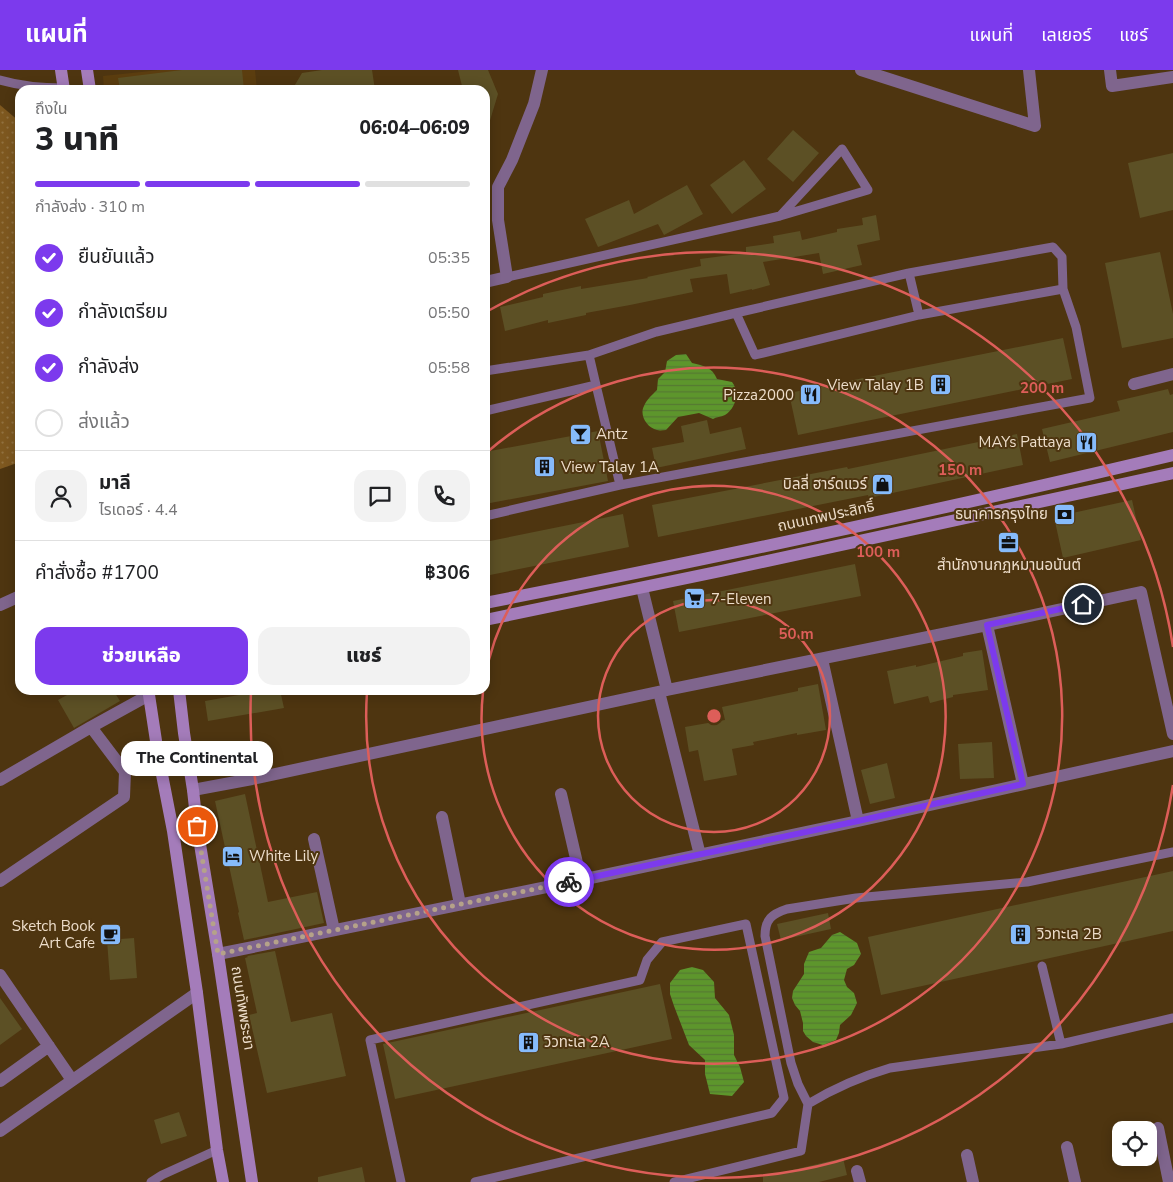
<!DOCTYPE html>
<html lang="th">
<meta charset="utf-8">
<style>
:root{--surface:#fff;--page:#f2f2f2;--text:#202124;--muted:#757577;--line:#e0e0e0;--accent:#7c3aed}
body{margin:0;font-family:"Nunito Sans","Noto Sans Thai",sans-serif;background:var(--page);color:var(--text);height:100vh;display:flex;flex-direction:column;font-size:19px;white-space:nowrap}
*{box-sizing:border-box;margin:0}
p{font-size:16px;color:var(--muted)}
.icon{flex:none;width:28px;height:28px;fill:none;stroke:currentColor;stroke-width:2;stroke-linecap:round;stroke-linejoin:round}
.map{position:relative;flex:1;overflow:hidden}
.sheet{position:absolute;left:15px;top:15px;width:475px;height:610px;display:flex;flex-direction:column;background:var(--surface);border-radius:15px;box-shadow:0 2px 12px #0003}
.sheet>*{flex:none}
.tools{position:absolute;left:1112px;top:1051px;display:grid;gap:10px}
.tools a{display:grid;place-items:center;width:45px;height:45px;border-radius:10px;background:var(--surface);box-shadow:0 2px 12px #0003;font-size:25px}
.pin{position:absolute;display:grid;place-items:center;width:42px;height:42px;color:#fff;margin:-21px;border:2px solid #fff;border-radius:50%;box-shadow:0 1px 5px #0007}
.courier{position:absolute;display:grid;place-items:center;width:50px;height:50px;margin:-25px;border:4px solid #7c3aed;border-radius:50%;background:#fff;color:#222;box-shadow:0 1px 6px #0007}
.bubble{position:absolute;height:35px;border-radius:15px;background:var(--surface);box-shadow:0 2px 12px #0003;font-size:16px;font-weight:800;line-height:35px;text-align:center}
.overview em{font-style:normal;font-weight:800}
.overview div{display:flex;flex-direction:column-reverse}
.overview{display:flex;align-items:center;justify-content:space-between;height:85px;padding:0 20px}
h1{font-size:32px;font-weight:800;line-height:38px}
.bar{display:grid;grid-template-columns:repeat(4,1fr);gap:8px 5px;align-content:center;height:60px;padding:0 20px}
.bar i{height:6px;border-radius:4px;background:var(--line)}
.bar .current{background:var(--accent)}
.bar p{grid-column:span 4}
.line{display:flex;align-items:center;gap:12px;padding:0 20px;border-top:1px solid var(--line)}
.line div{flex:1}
.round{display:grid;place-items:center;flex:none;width:52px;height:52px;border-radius:15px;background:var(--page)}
ol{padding:0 20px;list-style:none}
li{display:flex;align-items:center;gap:15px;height:55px}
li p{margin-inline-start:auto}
li .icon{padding:5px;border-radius:50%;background:var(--accent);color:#fff;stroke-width:4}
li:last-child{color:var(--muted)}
li i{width:28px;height:28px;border:2px solid var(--line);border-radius:50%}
.cta{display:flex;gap:10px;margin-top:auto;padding:10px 20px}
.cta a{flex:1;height:58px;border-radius:15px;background:var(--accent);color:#fff;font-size:20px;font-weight:800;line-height:58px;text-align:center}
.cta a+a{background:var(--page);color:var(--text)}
header{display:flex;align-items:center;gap:30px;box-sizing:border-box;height:70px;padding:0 25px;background:var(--accent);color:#fff}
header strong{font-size:24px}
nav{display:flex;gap:28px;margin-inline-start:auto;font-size:18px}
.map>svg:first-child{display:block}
.built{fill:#5b3d0f}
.grass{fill:url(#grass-dots)}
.water{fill:url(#water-rules)}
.building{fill:#5c5025}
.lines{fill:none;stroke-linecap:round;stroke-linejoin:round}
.service{stroke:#7f658d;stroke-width:9}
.minor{stroke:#7f658d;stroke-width:12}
.secondary{stroke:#a47cba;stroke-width:12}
.done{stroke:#b5a289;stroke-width:5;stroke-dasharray:0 9}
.route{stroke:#7c3aed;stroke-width:6}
.ring{fill:none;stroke:#dd5e59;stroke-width:2.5}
.labels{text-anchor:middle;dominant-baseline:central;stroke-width:4;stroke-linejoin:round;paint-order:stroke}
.poi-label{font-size:15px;fill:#edddca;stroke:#4e3510;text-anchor:end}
.street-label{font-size:15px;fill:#edddca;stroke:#4e3510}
.centre{fill:#dd5e59;stroke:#4e3510;stroke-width:2.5}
.ring-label{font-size:15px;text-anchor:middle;font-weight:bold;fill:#dd5e59;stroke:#4e3510;stroke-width:4;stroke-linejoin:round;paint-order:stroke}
</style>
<header>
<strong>แผนที่</strong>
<nav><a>แผนที่</a><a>เลเยอร์</a><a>แชร์</a></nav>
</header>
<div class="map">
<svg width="1173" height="1112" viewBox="0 0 1173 1112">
<defs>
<pattern id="grass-dots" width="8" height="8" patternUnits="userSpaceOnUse" patternTransform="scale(1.25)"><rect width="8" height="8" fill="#7e581f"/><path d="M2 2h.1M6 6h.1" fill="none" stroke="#91703e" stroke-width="1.8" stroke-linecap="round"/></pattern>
<pattern id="water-rules" width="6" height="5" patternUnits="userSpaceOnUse" patternTransform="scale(1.25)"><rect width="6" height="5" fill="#5d962c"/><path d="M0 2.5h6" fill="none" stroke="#557932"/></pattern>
</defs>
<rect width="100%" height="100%" fill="#4e3510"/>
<path class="built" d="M160,0H255L257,20H104L103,6Z"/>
<path class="grass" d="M0,35L20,52V392L0,399Z"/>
<path class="water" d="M686,284L692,293C704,296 712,297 717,309L732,312C740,322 736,338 725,345C721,347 716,347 713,349L699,343L678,347L666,360C663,360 660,361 657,360C647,358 639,345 644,336C647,329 652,325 657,320L658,309L665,302L667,291L676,285Z
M840,862L857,873L861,884L854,895L847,899L844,910L847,917L854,923L857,933L851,945L840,955L839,963L836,970L823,975L813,972L806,966L803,961V953L800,941L795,935L792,928L793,921L804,904V894L809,882L821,878L832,865Z
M692,897L703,900L714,912L715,928L729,945L734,965V985L740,997L744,1012L732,1026L710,1024L705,1004V990L689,975L674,936L670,924V913L680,900Z"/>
<path class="building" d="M182,0H242L244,20H120L118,8Z
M322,0H372L375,20H292L302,3Z
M458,0H488L498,24L488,57L485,56V20H463Z
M793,60L819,83L793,112L767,89Z
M1173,83V140L1140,148L1128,93Z
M744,90L766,119L732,144L710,115Z
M687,115L703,144L664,165L658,154L598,177L585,149L629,130L634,144Z
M876,145L880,170L857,175L862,195L823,204L819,183L763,192L770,215L752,220V219L730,224L727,204L690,209L693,222L630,235L586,243V245L548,253V250L505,261L500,237L543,227V224L581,216V219L648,208L647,207L701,196L700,189L746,183V177L774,173L773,166L800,161L802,170L837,162V159L863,155L862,148Z
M1160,182L1173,244V268L1122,278L1105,193Z
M1063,268L1072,309L798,365L789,323Z
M1168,319L1170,325L1173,324V362L1050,392L1042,359L1120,341L1117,331Z
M707,350L710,364L741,357L746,379L656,398L652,378L684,372L681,356Z
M598,361L608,411L485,434V382Z
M1017,364L1023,395L869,428L868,425L658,467L652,435L847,397L848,399Z
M1132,430L1141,470L1063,488L1054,447Z
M623,444L629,477L485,506V472Z
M855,494L861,526L679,562L673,531Z
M982,580L988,620L953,625V627L930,633L928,626L894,634L887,601L916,595V597L963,586V583Z
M818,614L826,660L797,665V663L753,672L754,675L732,679L737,705L704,711L698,680L689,682L685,657L725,650L722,637L798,621V618Z
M76,620H113L120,631L74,658L58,630Z
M267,620H280L284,638L208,651L205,631Z
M992,672L994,708L960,709L958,674Z
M887,693L895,728L870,734L861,700Z
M245,724L268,832L317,822L324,853L244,870L238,843L239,842L215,731Z
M1173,801V861L881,925L868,867Z
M828,843L831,859L781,870L777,854Z
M134,868L137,908L110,910L107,870Z
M275,881L291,952L332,943L346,1006L267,1023L249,945L257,943L245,888L248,887L247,886Z
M660,914L672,969L395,1029L383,974Z
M0,928L22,959L0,975Z
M179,1042L187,1066L161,1074L154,1050Z
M843,1088L847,1105L819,1112H763V1107Z
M362,1097L365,1112H318V1107Z"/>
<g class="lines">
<path class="service" d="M0,10C21,16 42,18 64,18
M909,203L919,245
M507,207L780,146L868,120L842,79L780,146
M736,243L755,285L919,245L1063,219
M485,301L589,285L656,262L736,243L909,203L1053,177L1062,187L1063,219L1076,257L1090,328L620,415L485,446
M596,315L620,415
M485,341L596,315L589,285
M1042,896L1061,974
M808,1034L798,1014L791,993L765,866C765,849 772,844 787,839L856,828L1027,812L1173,782
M151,1112L162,1105L217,1080
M401,1112L370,970L640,910L647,890L662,872L746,854L784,1028L772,1043L475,1112
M674,1112L801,1081L808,1034C836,1017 859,1007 890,998L1061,974L1173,948"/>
<path class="minor" d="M861,0L1035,56L1029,0
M1110,0L1112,16L1173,7
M485,212L507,207L498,150V117L512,90L534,34L542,0
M1134,314L1173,304
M642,518L667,620
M0,535L20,526
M987,555L1023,714
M822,589L858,751
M659,622L700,785
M0,710L91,657L149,625
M193,720L252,709L667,620L987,555L1141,522L1173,664
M561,724L581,810
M442,747L460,834
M314,769L334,860
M0,811L124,727L125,702L91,657
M218,884L581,810L858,751L1173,681
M0,905L72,1010
M0,1011L49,976
M1158,1058L1169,1112
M0,1061L197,923
M1067,1077L1075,1112
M967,1085L973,1112
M857,1101L860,1112"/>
<path class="secondary" d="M61,0L64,20
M87,0L90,20
M485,533C715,488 945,439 1173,385
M485,550L721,501L1173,403
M179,620L184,663L193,720L197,756L218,884L252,1112
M149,625L158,684L173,761L197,923L217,1080L223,1112"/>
</g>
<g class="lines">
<path class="done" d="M197,756L218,884L569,812"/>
<path class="route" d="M569,812L858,751L1023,714L987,555L1083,534"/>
</g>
<g class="ring">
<circle cx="714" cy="646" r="116"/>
<path d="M485 608A232 232 0 1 1 483 622"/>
<path d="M486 383A348 348 0 1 1 367 622"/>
<path d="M1173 715A464 464 0 0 1 251 622M486 242A464 464 0 0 1 1173 577"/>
</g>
<defs>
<symbol id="building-square" viewBox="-11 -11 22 22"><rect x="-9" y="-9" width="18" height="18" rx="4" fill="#86bbfb" stroke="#4e3510"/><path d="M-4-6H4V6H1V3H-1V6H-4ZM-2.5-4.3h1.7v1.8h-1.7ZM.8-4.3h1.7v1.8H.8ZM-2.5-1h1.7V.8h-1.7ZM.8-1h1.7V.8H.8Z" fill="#111"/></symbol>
<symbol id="restaurant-square" viewBox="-11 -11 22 22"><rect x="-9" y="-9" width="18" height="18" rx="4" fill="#86bbfb" stroke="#4e3510"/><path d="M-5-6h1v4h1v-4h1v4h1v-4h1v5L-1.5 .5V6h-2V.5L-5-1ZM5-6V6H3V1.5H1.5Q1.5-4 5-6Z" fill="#111"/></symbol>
<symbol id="bar-square" viewBox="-11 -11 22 22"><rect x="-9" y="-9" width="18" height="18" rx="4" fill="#86bbfb" stroke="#4e3510"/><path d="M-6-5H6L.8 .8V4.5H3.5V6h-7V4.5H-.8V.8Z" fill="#111"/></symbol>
<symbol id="shop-square" viewBox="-11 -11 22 22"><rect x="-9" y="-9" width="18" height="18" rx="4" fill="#86bbfb" stroke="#4e3510"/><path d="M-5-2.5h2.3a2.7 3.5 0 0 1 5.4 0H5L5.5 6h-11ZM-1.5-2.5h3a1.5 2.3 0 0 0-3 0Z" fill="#111"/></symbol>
<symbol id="bank-square" viewBox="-11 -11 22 22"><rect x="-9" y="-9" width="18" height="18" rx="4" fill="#86bbfb" stroke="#4e3510"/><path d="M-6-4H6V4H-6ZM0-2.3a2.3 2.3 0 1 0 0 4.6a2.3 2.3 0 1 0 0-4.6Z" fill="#111"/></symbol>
<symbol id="office-square" viewBox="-11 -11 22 22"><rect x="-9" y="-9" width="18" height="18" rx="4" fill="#86bbfb" stroke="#4e3510"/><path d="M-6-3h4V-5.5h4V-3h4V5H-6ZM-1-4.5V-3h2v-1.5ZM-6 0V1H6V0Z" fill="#111"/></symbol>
<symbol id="supermarket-square" viewBox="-11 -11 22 22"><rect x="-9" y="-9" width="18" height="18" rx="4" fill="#86bbfb" stroke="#4e3510"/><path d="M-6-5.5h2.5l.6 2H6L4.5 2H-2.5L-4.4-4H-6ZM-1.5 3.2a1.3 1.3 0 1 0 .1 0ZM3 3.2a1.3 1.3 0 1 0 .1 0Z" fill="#111"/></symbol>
<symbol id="hotel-square" viewBox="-11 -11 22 22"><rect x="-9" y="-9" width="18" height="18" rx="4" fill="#86bbfb" stroke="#4e3510"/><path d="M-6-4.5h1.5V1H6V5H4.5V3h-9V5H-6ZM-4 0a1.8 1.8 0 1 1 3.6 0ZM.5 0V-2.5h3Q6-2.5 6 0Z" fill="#111"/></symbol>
<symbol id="cafe-square" viewBox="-11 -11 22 22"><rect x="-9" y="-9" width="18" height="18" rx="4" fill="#86bbfb" stroke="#4e3510"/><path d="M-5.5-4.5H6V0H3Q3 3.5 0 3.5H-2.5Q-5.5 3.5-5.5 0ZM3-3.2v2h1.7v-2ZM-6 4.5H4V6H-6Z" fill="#111"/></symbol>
</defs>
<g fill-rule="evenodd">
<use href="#building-square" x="928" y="302" width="25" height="25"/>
<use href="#restaurant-square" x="798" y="312" width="25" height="25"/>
<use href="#bar-square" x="568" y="352" width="25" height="25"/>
<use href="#restaurant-square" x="1074" y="360" width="25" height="25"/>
<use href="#building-square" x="532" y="384" width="25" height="25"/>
<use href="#shop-square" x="870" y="402" width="25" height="25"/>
<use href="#bank-square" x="1052" y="432" width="25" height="25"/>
<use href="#office-square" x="996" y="460" width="25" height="25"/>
<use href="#supermarket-square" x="682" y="516" width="25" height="25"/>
<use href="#hotel-square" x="220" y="774" width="25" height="25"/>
<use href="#building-square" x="1008" y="852" width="25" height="25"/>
<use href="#cafe-square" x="98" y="852" width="25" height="25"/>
<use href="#building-square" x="516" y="960" width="25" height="25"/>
</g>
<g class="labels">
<g class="poi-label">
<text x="924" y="315">View Talay 1B</text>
<text x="794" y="325">Pizza2000</text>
<text x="596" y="364" text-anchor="start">Antz</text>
<text x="1071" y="372">MAYs Pattaya</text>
<text x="561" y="397" text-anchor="start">View Talay 1A</text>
<text x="867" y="414">บิลลี่ ฮาร์ดแวร์</text>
<text x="1048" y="444">ธนาคารกรุงไทย</text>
<text x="1009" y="495" text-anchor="middle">สำนักงานกฏหมานอนันต์</text>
<text x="711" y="529" text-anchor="start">7-Eleven</text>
<text x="249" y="786" text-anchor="start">White Lily</text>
<text x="95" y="856">Sketch Book<tspan x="95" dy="17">Art Cafe</tspan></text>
<text x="1037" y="864" text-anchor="start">วิวทะเล 2B</text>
<text x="544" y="972" text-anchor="start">วิวทะเล 2A</text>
</g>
<g class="street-label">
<text transform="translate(826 446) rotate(-12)">ถนนเทพประสิทธิ์</text>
<text transform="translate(243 938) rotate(81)">ถนนทัพพระยา</text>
</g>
</g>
<circle cx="714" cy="646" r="8" class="centre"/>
<g class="ring-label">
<text x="1042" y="323">200 m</text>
<text x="960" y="405">150 m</text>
<text x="878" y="487">100 m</text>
<text x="796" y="569">50 m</text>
</g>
</svg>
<div class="tools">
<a><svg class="icon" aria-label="locate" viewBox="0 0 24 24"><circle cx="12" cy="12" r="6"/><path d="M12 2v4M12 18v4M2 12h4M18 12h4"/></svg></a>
</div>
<div class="pin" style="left:197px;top:756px;background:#ea580c"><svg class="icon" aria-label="bag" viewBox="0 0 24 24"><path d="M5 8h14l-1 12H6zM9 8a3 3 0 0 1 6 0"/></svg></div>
<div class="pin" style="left:1083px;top:534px;background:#1f2937"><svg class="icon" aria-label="home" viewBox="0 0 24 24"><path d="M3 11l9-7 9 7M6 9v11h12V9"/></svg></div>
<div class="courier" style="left:569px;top:812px"><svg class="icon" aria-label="bike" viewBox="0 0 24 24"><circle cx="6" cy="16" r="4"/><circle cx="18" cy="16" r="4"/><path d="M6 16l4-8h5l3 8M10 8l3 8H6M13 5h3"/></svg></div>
<div class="bubble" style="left:121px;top:671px;width:152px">The Continental</div>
<section class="sheet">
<div class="overview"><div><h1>3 นาที</h1><p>ถึงใน</p></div><em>06:04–06:09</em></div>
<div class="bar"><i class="current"></i><i class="current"></i><i class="current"></i><i></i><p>กำลังส่ง · 310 m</p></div>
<ol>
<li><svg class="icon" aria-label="check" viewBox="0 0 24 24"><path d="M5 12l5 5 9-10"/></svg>ยืนยันแล้ว<p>05:35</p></li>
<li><svg class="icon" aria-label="check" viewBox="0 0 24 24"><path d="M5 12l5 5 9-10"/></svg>กำลังเตรียม<p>05:50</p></li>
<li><svg class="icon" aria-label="check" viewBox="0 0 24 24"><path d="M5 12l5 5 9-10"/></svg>กำลังส่ง<p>05:58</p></li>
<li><i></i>ส่งแล้ว</li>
</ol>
<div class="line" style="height:90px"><a class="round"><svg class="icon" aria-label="person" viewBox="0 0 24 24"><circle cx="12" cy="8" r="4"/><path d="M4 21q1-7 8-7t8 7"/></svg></a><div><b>มาลี</b><p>ไรเดอร์ · 4.4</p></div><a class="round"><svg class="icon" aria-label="chat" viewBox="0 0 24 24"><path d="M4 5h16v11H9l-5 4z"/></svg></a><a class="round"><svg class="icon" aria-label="phone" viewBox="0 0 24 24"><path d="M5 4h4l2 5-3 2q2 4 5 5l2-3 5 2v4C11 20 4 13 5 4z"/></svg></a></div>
<div class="line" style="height:65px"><div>คำสั่งซื้อ #1700</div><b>฿306</b></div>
<div class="cta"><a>ช่วยเหลือ</a><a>แชร์</a></div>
</section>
</div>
